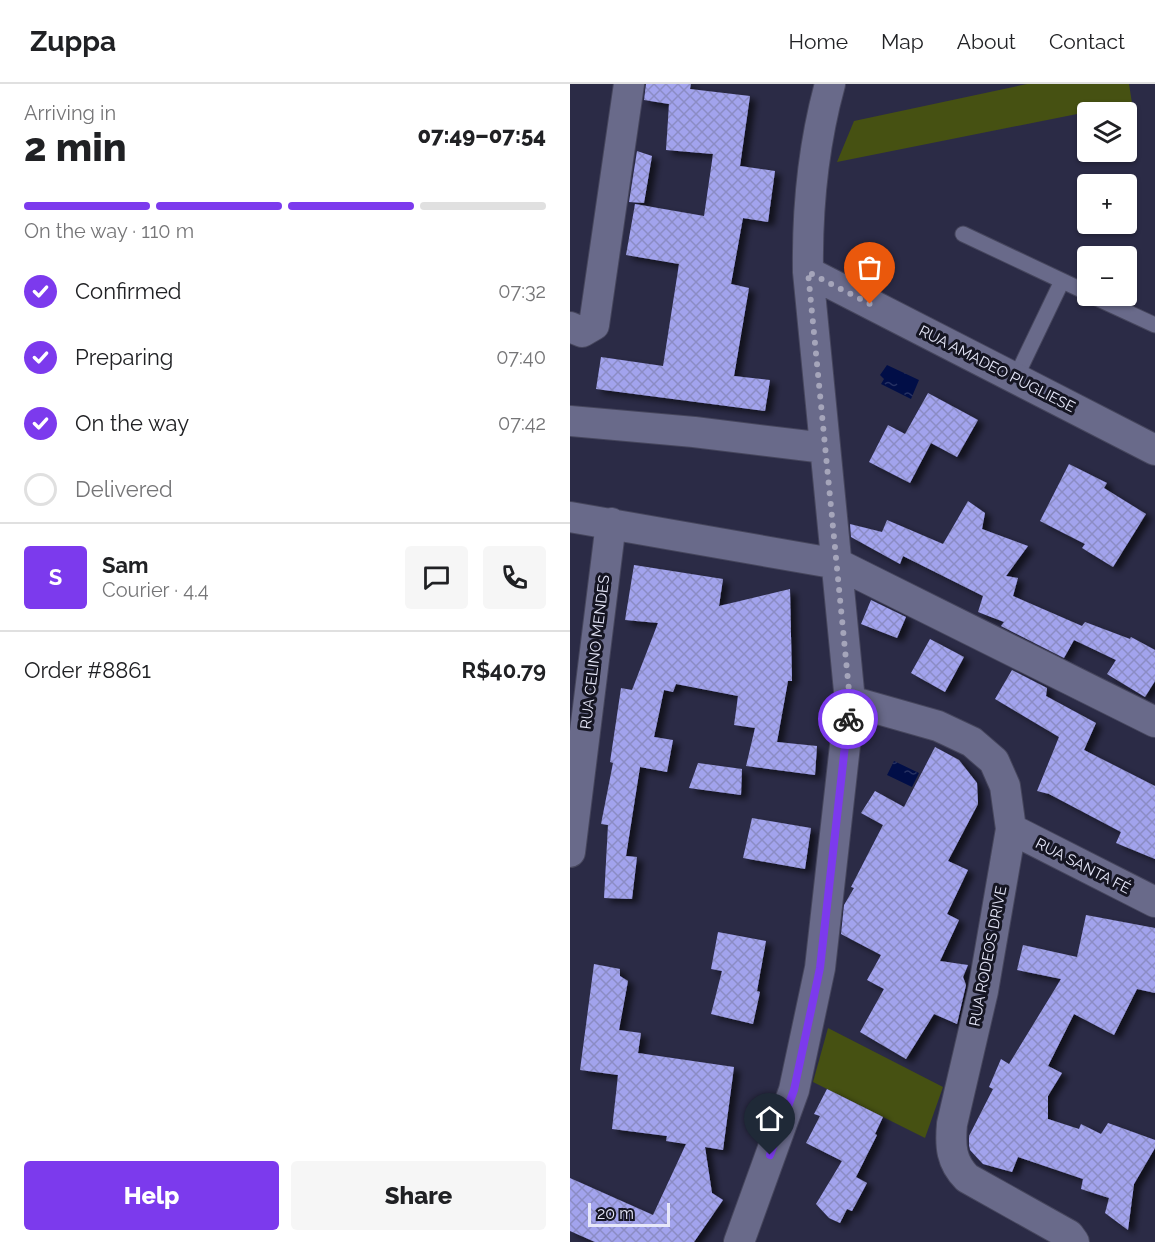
<!DOCTYPE html>
<meta charset="utf-8">
<style>
:root{--surface:#fff;--page:#f6f6f6;--text:#202124;--muted:#757577;--line:#e0e0e0;--accent:#7c3aed}
body{margin:0;font-family:Raleway,sans-serif;background:var(--page);color:var(--text);height:100vh;display:flex;flex-direction:column;font-size:22px;white-space:nowrap}
*{box-sizing:border-box;margin:0}
p{font-size:20px;color:var(--muted)}
.icon{flex:none;width:33px;height:33px;fill:none;stroke:currentColor;stroke-width:2;stroke-linecap:round;stroke-linejoin:round}
.map{position:relative;flex:1;overflow:hidden}
.panel{display:flex;flex-direction:column;background:var(--surface);width:570px}
.panel>*{flex:none}
.fabs{position:absolute;left:507px;top:18px;display:grid;gap:12px}
.fabs a{display:grid;place-items:center;width:60px;height:60px;border-radius:6px;background:var(--surface);box-shadow:0 2px 4px #0004;font-size:30px}
.scale{position:absolute;left:18px;bottom:15px;width:82px;box-sizing:border-box;padding-left:6px;border:3px solid #e6e7f9;border-top:0;font-size:16px;line-height:21px;white-space:nowrap;color:#e6e7f9;-webkit-text-stroke:4px #151522;paint-order:stroke}
.pin{position:absolute;display:grid;place-items:center;width:51px;height:51px;color:#fff;margin:-62px -26px;border-radius:50% 50% 50% 0;rotate:-45deg;box-shadow:0 0 6px #0007}
.pin .icon{rotate:45deg}
.courier{position:absolute;display:grid;place-items:center;width:60px;height:60px;margin:-30px;border:4px solid #7c3aed;border-radius:50%;background:#fff;color:#222;box-shadow:0 2px 8px #0007}
.head em{font-style:normal;font-weight:800}
.head div{display:flex;flex-direction:column-reverse}
.head{display:flex;align-items:center;justify-content:space-between;height:102px;padding:0 24px}
h1{font-size:39px;font-weight:800;line-height:45px}
.bar{display:grid;grid-template-columns:repeat(4,1fr);gap:9px 6px;align-content:center;height:72px;padding:0 24px}
.bar i{height:8px;border-radius:4px;background:var(--line)}
.bar .current{background:var(--accent)}
.bar p{grid-column:span 4}
.line{display:flex;align-items:center;gap:15px;padding:0 24px;border-top:2px solid var(--line)}
.line div{flex:1}
.round{display:grid;place-items:center;flex:none;width:63px;height:63px;border-radius:6px;background:var(--page)}
ol{padding:0 24px;list-style:none}
li{display:flex;align-items:center;gap:18px;height:66px}
li p{margin-inline-start:auto}
li .icon{padding:6px;border-radius:50%;background:var(--accent);color:#fff;stroke-width:4}
li:last-child{color:var(--muted)}
li i{width:33px;height:33px;border:3px solid var(--line);border-radius:50%}
.cta{display:flex;gap:12px;margin-top:auto;padding:12px 24px}
.cta a{flex:1;height:69px;border-radius:6px;background:var(--accent);color:#fff;font-size:24px;font-weight:800;line-height:69px;text-align:center}
.cta a+a{background:var(--page);color:var(--text)}
header{display:flex;align-items:center;gap:36px;box-sizing:border-box;height:84px;padding:0 30px;background:var(--surface);border-bottom:2px solid var(--line)}
header strong{font-size:28px}
nav{display:flex;gap:33px;margin-inline-start:auto;font-size:21px}
main{display:flex;flex:1;min-height:0}
.map>svg:first-child{display:block}
.grass{fill:#465112}
.water{fill:url(#water-ripples)}
.building{fill:url(#building-cross-hatch);filter:url(#shadow)}
.lines{fill:none;stroke-linecap:round;stroke-linejoin:round}
.service-casing{stroke:#46465d;stroke-width:17}
.minor-casing{stroke:#46465d;stroke-width:32}
.service{stroke:#696a8a;stroke-width:15}
.minor{stroke:#696a8a;stroke-width:30}
.done{stroke:#a5a5ba;stroke-width:6;stroke-dasharray:0 10.8}
.route{stroke:#7c3aed;stroke-width:8}
.labels{text-anchor:middle;dominant-baseline:central;stroke-width:6;stroke-linejoin:round;paint-order:stroke}
.street-label{font-size:15px;fill:#e6e7f9;stroke:#151522}
</style>
<header>
<strong>Zuppa</strong>
<nav><a>Home</a><a>Map</a><a>About</a><a>Contact</a></nav>
</header>
<main>
<section class="panel">
<div class="head"><div><h1>2 min</h1><p>Arriving in</p></div><em>07:49–07:54</em></div>
<div class="bar"><i class="current"></i><i class="current"></i><i class="current"></i><i></i><p>On the way · 110 m</p></div>
<ol>
<li><svg class="icon" aria-label="check" viewBox="0 0 24 24"><path d="M5 12l5 5 9-10"/></svg>Confirmed<p>07:32</p></li>
<li><svg class="icon" aria-label="check" viewBox="0 0 24 24"><path d="M5 12l5 5 9-10"/></svg>Preparing<p>07:40</p></li>
<li><svg class="icon" aria-label="check" viewBox="0 0 24 24"><path d="M5 12l5 5 9-10"/></svg>On the way<p>07:42</p></li>
<li><i></i>Delivered</li>
</ol>
<div class="line" style="height:108px"><b class="round" style="background:var(--accent);color:#fff">S</b><div><b>Sam</b><p>Courier · 4.4</p></div><a class="round"><svg class="icon" aria-label="chat" viewBox="0 0 24 24"><path d="M4 5h16v11H9l-5 4z"/></svg></a><a class="round"><svg class="icon" aria-label="phone" viewBox="0 0 24 24"><path d="M5 4h4l2 5-3 2q2 4 5 5l2-3 5 2v4C11 20 4 13 5 4z"/></svg></a></div>
<div class="line" style="height:78px"><div>Order #8861</div><b>R$40.79</b></div>
<div class="cta"><a>Help</a><a>Share</a></div>
</section>
<div class="map">
<svg width="585" height="1158" viewBox="0 0 585 1158">
<defs>
<pattern id="water-ripples" width="26" height="14" patternUnits="userSpaceOnUse" patternTransform="scale(1.5)"><rect width="26" height="14" fill="#010e47"/><path d="M2 4q2-2 4 0t4 0M15 11q2-2 4 0t4 0" fill="none" stroke="#263162"/></pattern>
<pattern id="building-cross-hatch" width="8" height="8" patternUnits="userSpaceOnUse" patternTransform="scale(1.5)"><rect width="8" height="8" fill="#a2a3ed"/><path d="M0 0l8 8M0 8l8-8" fill="none" stroke="#8b8cc4"/></pattern>
<filter id="shadow"><feDropShadow dx="6" dy="4" stdDeviation="3" flood-color="#0009"/></filter>
</defs>
<rect width="100%" height="100%" fill="#2b2b46"/>
<path class="grass" d="M457,0H559L562,19L267,78L284,37Z
M258,944L373,1003L355,1054L243,998Z"/>
<path class="water" d="M317,281L349,296L341,315L311,300L314,295L310,291Z
M324,677L349,689L342,703L317,691Z"/>
<path class="building" d="M76,0H121L120,5L180,12L170,82L205,87L198,138L173,134L161,200L179,204L164,292L200,296L195,327L26,305L31,273L93,282L109,180L56,171L65,120L134,132L143,70L96,66L99,20L74,16Z
M67,67L82,72L74,119L59,118Z
M358,309L408,336L387,373L361,359L340,399L299,378L318,341L335,350Z
M499,380L537,399L534,404L576,430L543,483L512,464L515,460L470,437Z
M398,417L415,429L412,445L458,462L436,492L448,494L443,512L512,542L515,538L560,555L561,553L585,566V597L575,613L537,590L546,576L504,556L494,574L431,542L434,538L408,528L413,512L333,472L330,480L281,453L280,440L312,448L317,436L373,460Z
M64,481L153,495L149,522L220,505L222,597H218L207,658L247,662L245,691L176,682L185,644L164,641L168,612L106,600L103,608L94,606L84,653L103,656L97,688L70,683L56,772L67,773L62,815L34,814L38,741L31,740L43,679L40,678L51,604L62,606L88,539L55,536Z
M301,516L336,533L327,554L291,540Z
M360,555L394,573L375,608L341,589Z
M442,586L477,604L476,612L526,639L514,666L585,702V775L546,759L551,748L479,710L467,707L489,653L425,615Z
M365,663L389,676L407,699L408,720L378,777L398,786L377,830L389,836L370,877L398,881L393,893L396,901L387,940L364,930L336,975L290,948L314,905L297,896L311,871L271,850L274,821L284,804L281,803L313,741L291,729L305,707L334,723Z
M128,679L172,685L171,711L119,704Z
M182,734L241,744L235,785L173,774Z
M516,831L585,844V909L567,905L544,951L504,930L478,982L492,989L478,1012V1035L509,1045L511,1040L531,1050L538,1039L585,1056V1064L564,1100L558,1146L535,1129L539,1114L511,1105L513,1095L448,1073L442,1088L413,1080L400,1066L399,1061V1052L423,1005L419,1003L431,975L439,980L491,895L447,886L453,861L507,873Z
M148,848L196,857L187,907L190,908L183,940L141,930L152,887L141,885Z
M24,880L50,885V892L58,897L49,946L71,949L68,969L164,983L153,1066L135,1063L142,1109L153,1116L124,1158H25L0,1147V1094L83,1131L116,1060L96,1057L97,1052L42,1045L48,991L10,986Z
M257,1005L313,1033L305,1050L307,1051L286,1093L297,1099L282,1127L277,1125L270,1139L259,1134L246,1120L272,1077L236,1059L250,1032L244,1030Z"/>
<g class="lines">
<defs>
<path id="service" d="M393,150L518,209
M522,212L585,241
M445,295L492,197"/>
<path id="minor" d="M238,188L585,366
M0,243L12,248L24,241L59,0
M0,337L124,348L255,364
M0,433L268,480L585,638
M280,617L368,642L402,658L424,677L435,702L441,745L413,907L382,1040C380,1062 381,1078 397,1094L499,1151L504,1158
M441,745L585,818
M0,768L41,439
M169,1158L224,1006L250,884L280,617L238,188C237,123 243,62 260,0"/>
</defs>
<use href="#service" class="service-casing"/>
<use href="#minor" class="minor-casing"/>
<use href="#service" class="service"/>
<use href="#minor" class="minor"/>
</g>
<g class="lines">
<path class="done" d="M278,635L280,617L238,188L300,220"/>
<path class="route" d="M200,1071L224,1006L250,884L278,635"/>
</g>
<g class="labels">
<g class="street-label">
<text transform="translate(427 285) rotate(27)">RUA AMADEO PUGLIESE</text>
<text transform="translate(25 568) rotate(-83)">RUA CELINO MENDES</text>
<text transform="translate(513 782) rotate(27)">RUA SANTA FÉ</text>
<text transform="translate(418 872) rotate(-79)">RUA RODEOS DRIVE</text>
</g>
</g>
</svg>
<div class="fabs">
<a><svg class="icon" aria-label="layers" viewBox="0 0 24 24"><path d="M12 4l9 5-9 5-9-5zM3 14l9 5 9-5"/></svg></a>
<a>+</a>
<a>−</a>
</div>
<div class="scale">20 m</div>
<div class="pin" style="left:300px;top:220px;background:#ea580c"><svg class="icon" aria-label="bag" viewBox="0 0 24 24"><path d="M5 8h14l-1 12H6zM9 8a3 3 0 0 1 6 0"/></svg></div>
<div class="pin" style="left:200px;top:1071px;background:#1f2937"><svg class="icon" aria-label="home" viewBox="0 0 24 24"><path d="M3 11l9-7 9 7M6 9v11h12V9"/></svg></div>
<div class="courier" style="left:278px;top:635px"><svg class="icon" aria-label="bike" viewBox="0 0 24 24"><circle cx="6" cy="16" r="4"/><circle cx="18" cy="16" r="4"/><path d="M6 16l4-8h5l3 8M10 8l3 8H6M13 5h3"/></svg></div>
</div>
</main>
